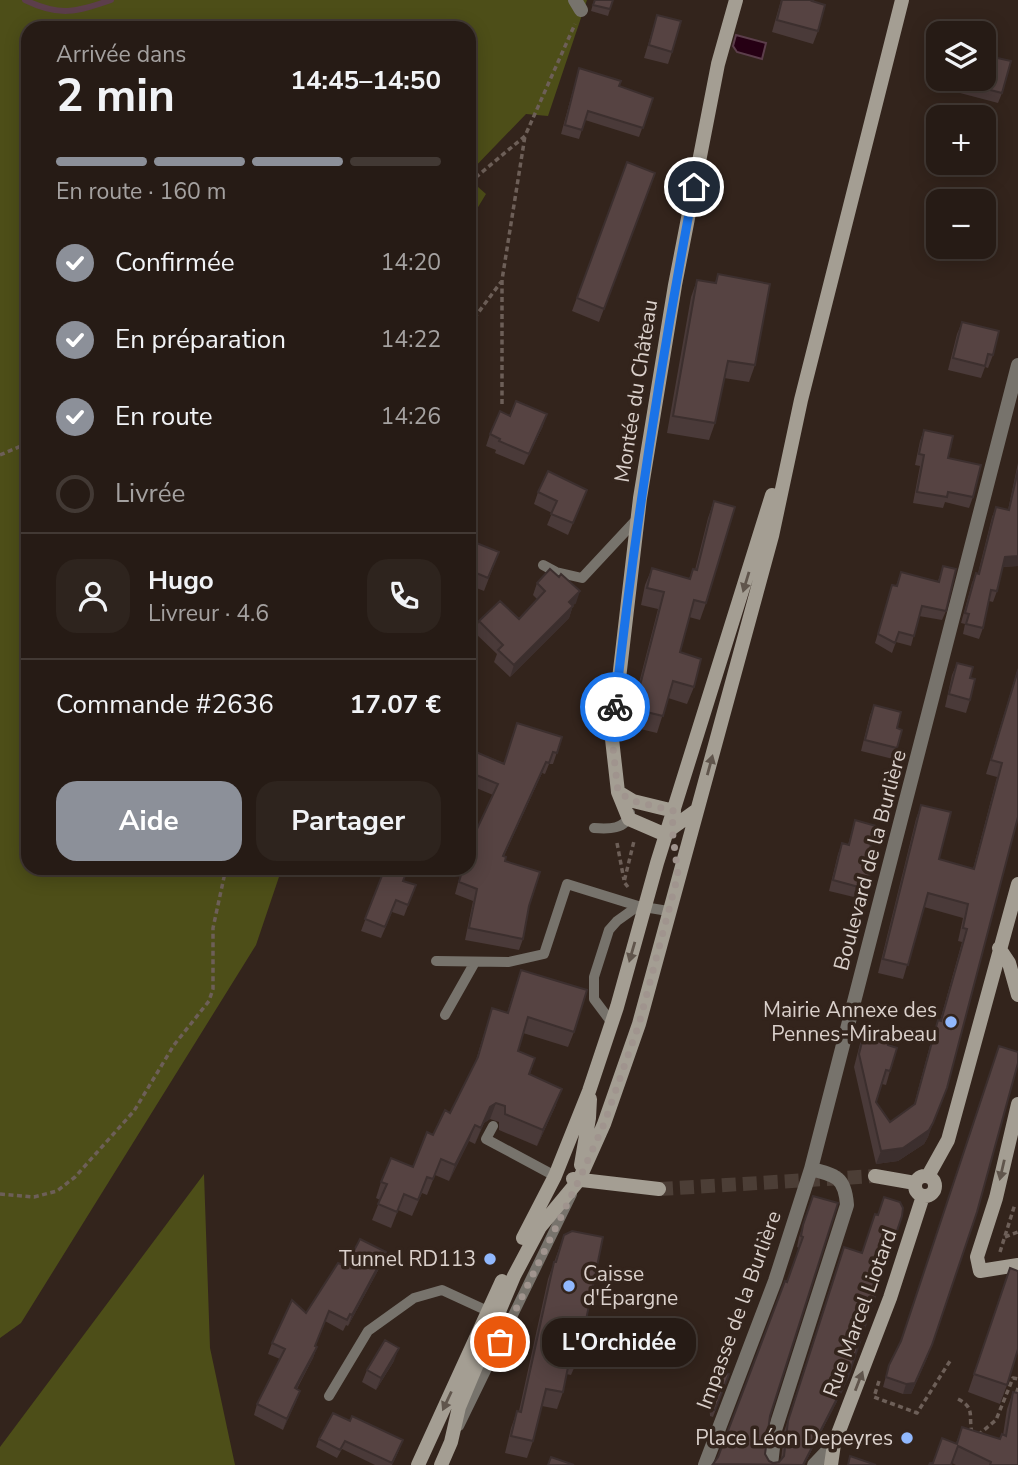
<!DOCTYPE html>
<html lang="fr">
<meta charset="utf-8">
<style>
:root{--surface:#261b15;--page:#2e241e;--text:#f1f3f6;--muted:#a4a1a0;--line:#423934;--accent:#8c9099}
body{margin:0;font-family:"Nunito Sans",sans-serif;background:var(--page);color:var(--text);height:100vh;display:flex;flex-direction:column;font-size:26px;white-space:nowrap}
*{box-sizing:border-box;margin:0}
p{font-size:23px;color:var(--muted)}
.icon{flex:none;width:38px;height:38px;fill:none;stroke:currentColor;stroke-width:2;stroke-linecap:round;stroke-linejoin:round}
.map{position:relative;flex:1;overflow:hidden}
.side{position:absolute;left:21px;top:21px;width:455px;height:854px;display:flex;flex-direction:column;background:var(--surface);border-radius:21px;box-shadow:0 4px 18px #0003,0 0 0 2px var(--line)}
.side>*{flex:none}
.tools{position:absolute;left:926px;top:21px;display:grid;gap:14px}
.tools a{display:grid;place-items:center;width:70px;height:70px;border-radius:14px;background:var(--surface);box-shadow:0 4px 18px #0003,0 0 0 2px var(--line);font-size:35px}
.pin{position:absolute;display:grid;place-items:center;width:60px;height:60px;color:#fff;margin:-30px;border:4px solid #fff;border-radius:50%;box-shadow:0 2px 7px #0007}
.courier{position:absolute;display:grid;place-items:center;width:70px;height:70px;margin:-35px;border:5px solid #1a73e8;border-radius:50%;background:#fff;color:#222;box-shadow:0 2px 9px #0007}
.bubble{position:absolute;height:49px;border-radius:21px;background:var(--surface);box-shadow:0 4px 18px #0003,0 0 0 2px var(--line);font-size:23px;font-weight:700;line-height:49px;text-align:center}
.overview em{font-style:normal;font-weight:700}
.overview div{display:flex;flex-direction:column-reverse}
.overview{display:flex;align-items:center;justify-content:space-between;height:119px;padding:0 35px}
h1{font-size:46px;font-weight:700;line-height:52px}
.bar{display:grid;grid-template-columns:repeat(4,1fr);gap:10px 7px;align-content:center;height:84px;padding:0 35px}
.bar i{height:9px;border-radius:5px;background:var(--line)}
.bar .active{background:var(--accent)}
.bar p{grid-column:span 4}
.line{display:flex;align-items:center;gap:18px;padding:0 35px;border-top:2px solid var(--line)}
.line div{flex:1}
.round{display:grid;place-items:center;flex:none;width:74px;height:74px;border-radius:21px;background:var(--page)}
ol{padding:0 35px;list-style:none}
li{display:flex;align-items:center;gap:21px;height:77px}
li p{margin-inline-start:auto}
li .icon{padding:7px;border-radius:50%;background:var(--accent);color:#fff;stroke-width:4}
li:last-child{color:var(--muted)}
li i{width:38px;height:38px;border:4px solid var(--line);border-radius:50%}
.primary-button{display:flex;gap:14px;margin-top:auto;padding:14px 35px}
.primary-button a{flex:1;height:80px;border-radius:21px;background:var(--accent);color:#fff;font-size:28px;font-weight:700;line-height:80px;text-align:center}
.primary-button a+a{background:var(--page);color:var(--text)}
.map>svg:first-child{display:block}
.green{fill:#4d4e18}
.water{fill:#260014;stroke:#5c3e4b;stroke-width:2}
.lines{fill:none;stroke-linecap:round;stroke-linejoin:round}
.stream{stroke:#5c3e4b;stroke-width:6}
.secondary-tunnel{stroke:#4c3e36;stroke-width:14;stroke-dasharray:14 7;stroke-linecap:butt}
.path{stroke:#6d5f58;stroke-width:3.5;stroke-dasharray:5 3.5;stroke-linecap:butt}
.lane{stroke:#77736c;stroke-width:10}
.street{stroke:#77736c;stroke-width:14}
.secondary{stroke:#a49e93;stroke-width:14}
.wall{fill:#4a3a39}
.shaded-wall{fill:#3c2f2e}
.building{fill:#564342;stroke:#3c2f2e;stroke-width:2}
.oneway{fill:#60554c}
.done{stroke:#a0948e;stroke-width:7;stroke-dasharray:0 12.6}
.route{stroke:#1a73e8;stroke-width:9}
.poi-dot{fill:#91b8fd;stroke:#33241c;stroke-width:2.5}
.labels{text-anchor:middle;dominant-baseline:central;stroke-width:7;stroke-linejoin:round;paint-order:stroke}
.street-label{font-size:21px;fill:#dad0cb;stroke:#33241c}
.poi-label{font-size:21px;fill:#dad0cb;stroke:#33241c;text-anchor:end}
</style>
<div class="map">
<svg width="1018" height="1465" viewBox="0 0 1018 1465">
<rect width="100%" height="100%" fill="#33241c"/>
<path class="green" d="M0,0H587L548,116L526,114L469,173V28H28V868H282L256,945L21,1323L0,1338Z
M469,179L486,194L469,222Z
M204,1174L210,1348L235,1465H0V1447Z"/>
<path class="water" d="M736,35L766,43L762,59L737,52L733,46Z"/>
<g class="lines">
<path class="stream" d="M25,0C60,17 76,12 111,0"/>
<path class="secondary-tunnel" d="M659,1189L875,1176"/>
<path class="path" d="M469,183L525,136L575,24
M469,325L501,282
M502,404V280L525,136
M0,455L28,443
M617,843L624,880
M628,887L624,882L634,841
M0,1194L34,1197L57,1191L75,1177L134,1111L174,1045L209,1001L213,989V928L226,868
M1005,1237L1018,1232
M1000,1252L1015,1204
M879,1381L874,1397L917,1413L950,1361
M1018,1388L1016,1395L1018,1399
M958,1399C976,1408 968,1417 972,1433
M978,1435L996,1420L1013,1378L1018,1379"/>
<path class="lane" d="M543,565L556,572L582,578L637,519
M594,828C608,829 626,830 630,813
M436,961L509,962L544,954L567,884L638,906L668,911
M445,1015L475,962
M612,1023L594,999V977L609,930L617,921L638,906
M493,1126L486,1139L555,1176
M329,1396L368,1331L414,1298L442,1290L492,1313
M459,1426L572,1194"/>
<path class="street" d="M575,0L581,10
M705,1465L775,1281L811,1169
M771,1465L775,1430L847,1205C845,1177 836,1175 811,1169L1018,365
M814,1465L834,1444"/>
<path class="secondary" d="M618,792L633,801L674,811
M697,810L672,828L666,835L629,819L618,792L612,739L640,498L675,285L718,64L736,0
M999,948L1009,963L1018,995
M1018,1104L996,1198L977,1257L980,1271L1018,1265
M581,1165L589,1118L590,1099
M915 1186a10 10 0 1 1 20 0a10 10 0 1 1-20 0Z
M875,1176L915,1183
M928,1176L948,1140L1018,884
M573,1179L659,1189
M523,1238L555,1176L589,1091L617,1007L657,863L772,495
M418,1465L502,1281
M441,1465L451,1442L459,1407L514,1276L540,1227L579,1180L604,1124L639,1024L772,536L801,400L902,0
M831,1465L834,1444L890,1298L923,1196"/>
</g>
<path class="wall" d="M594,0H613L608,16L591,11Z
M781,0H813L818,31L813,44L772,32Z
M657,15L672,52L668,64L644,58Z
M579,68L619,86L653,98L639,137L585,120L579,139L561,134Z
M964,79H984L1002,93L998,103L960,93Z
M627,162L655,173L599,322L572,311Z
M718,274L755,365L749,382L724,378L715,423L709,440L667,433L691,297L697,280L715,283Z
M962,322L993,355L988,368L985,367L981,378L948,370L957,334Z
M510,416L543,426L524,465L495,453L496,450L486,446L490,434Z
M924,430L948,458L973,497L969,508L945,502L943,508L913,503L920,466L915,465L920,441Z
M1018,463V566L1002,567L997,591L993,602L989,601L983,628L979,639L963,634L965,624L961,623L972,583L976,573H978L992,517L996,507L1008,510Z
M587,490L568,535L547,525L552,513L534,504L538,492Z
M714,501L706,603L700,620L689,617L680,652L694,687L687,704L668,698L657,733L628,726L658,609L641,605L645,585L652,568L689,579L693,569L695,570L708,518Z
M469,540L499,552L484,591L469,585Z
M943,566L946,611L942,620L919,616L911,646L896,642L892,653L875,643L892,585L896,586L901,572L938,581Z
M537,583L576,603L573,605L569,618L510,677L494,662L497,654L475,633L479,621L519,619L537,599L533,595Z
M957,663L970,678V700L966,713L945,707L952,675Z
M1018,668V817L928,1137L924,1144L898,1161L876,1164L854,1067L861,1040L866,1026L888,1045L890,1071L886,1085L882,1084L876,1102L890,1122L914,1105L933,1034L938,1020L940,1021L962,942L958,941L963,918L924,907L903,979L878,973L916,819L921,805L939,859L973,869L997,777L986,774Z
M874,705L897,728V748L893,759L861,751L870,715Z
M517,723L562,737L553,764H549L545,774L542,773L504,856L505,861L529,906L523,939L519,950L465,940L473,901L455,894L462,868H469L493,795L469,785V749L504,763Z
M855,820L867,859L866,889L862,899L829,891L838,854L842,843L848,845Z
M385,868L403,881L416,885L404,916L392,912L381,938L361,931Z
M521,970L574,1032L568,1047L523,1033L518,1051L535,1058L530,1074L556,1105L537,1146L499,1130V1122L490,1119L484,1123L475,1144L469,1141L449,1181L435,1175L427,1195L422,1193L412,1216L398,1210L391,1228L372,1220L380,1200L376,1198L381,1182L413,1167L433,1135L450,1113L475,1063L492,1008L507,1013Z
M813,1196L770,1416L765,1454L769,1461L773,1463L779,1462L781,1460L784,1432L840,1258L844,1388L804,1465H713L718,1457L787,1282L799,1248L797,1247L799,1237Z
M564,1235L578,1359L571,1375L566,1374L563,1392L557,1409L542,1406L533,1441L527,1458L505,1453L511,1428L517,1411H519L548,1279Z
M386,1252L382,1263L348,1326L346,1325L343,1331L325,1321L315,1346L317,1347L313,1358L297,1389L300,1391L283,1430L254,1415L257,1404L280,1359L268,1354L272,1343L306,1313L343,1265L348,1262Z
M1010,1268L1007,1385L1000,1404L968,1392Z
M928,1356L911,1394H903L883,1387L889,1365Z
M394,1361L376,1390L362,1382L367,1370Z
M717,1370L729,1374L713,1417L710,1416L709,1398Z
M1013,1392L1018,1465H956L952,1463H933L956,1443L962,1427L1000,1439L1003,1435L1007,1409Z
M350,1421L400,1448L392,1465H375L342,1449L337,1458L316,1447L319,1439Z"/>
<path class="shaded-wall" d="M547,414L543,426L524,465L529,454Z
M1018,556V566L1001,567L1005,557Z
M580,591L576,603L565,613L569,602Z
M573,606L569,618L510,677L514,665Z
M546,762L542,773L498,868L503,856Z
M947,1088L928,1137L924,1144L898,1161L876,1164L881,1151Z
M562,1089L556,1105L537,1146L543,1130Z
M496,1103L490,1119L484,1123L475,1144L490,1107Z
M475,1125L469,1141L449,1181L455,1165Z
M386,1252L382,1263L348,1326L352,1315Z
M932,1345L911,1394H903L906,1384Z
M317,1347L313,1358L291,1399L295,1388Z
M399,1348L394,1361L376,1390L381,1378Z
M848,1377L844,1388L804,1465H803Z
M300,1391L296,1402L283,1430L287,1419Z"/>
<path class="building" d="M595,0H613L610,9L593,5Z
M782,0H813L812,1L825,5L818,31L777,20Z
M657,15L681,21L672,52L649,45Z
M984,55L1011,61L1002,93L963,83L965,79H984Z
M579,68L621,81L619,86L653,98L643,128L588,111L582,130L565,125Z
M627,162L655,173L604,309L577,298Z
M718,274L770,284L755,365L728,361L715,423L673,416L697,280L716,283Z
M962,322L999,331L993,355L988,354L985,366L953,358Z
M516,401L547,414L529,454L499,441L500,439L490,434L500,411L510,416Z
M924,430L953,436L948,458L981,465L973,497L948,492L947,497L917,492L924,455L919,454Z
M1018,470V556L1005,557L997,591L991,590L983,628L966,624L969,614L965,613L976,573L979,574L996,507L1009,510Z
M548,471L587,490L573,523L551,514L557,501L538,492Z
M714,501L735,507L706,603L694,600L680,652L701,659L694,687L673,681L663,716L634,709L664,592L647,588L652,568L690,579L693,569L697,570Z
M469,540L499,552L488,578L469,570Z
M943,566L956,569L946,611L922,606L914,636L899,632L895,643L878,634L892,585L897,586L901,572L939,582Z
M550,569L559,577L561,574L580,591L569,602L573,606L514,665L498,650L503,645L479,621L500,601L519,619L545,591L537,583Z
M957,663L973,667L970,678L975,679L970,700L949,694Z
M1018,670V817L947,1088L933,1123L929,1130L903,1148L881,1151L859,1054L866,1026L891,1033L888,1045L897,1048L890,1071L886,1070L876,1102L890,1122L915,1104L938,1020L941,1021L967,929L963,928L968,904L928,893L908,965L883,959L921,805L951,812L939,859L974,869L1002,763L991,760Z
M874,705L901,712L897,728L902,730L897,748L865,740Z
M517,723L562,737L557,753L553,752L549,763L546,762L503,856L506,857L505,861L540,872L529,906L523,939L469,928L477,889L459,882L463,868H469V825L477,829L498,784L469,772V749L504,764Z
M855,820L876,826L867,859L873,861L866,889L833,880L842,843L849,845Z
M385,868H408L403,881L416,885L408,905L396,900L385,927L365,919Z
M521,970L587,990L574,1032L528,1017L518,1051L535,1058L529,1074L562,1089L543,1130L505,1114V1106L496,1103L490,1107L481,1128L475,1125L455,1165L441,1159L433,1179L427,1177L418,1200L404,1194L397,1212L378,1204L387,1184L381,1182L391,1158L413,1167L427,1132L433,1135L445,1110L450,1113L478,1057L492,1008L508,1013Z
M999,1046L1018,1052V1063L977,1212L932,1345L915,1383L906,1384L886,1377L889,1365L901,1341Z
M813,1196L838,1203L770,1416L765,1454L769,1461L773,1463L779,1462L784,1456L788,1421L844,1247L862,1253L875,1214L878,1215L884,1197L900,1202L903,1208L902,1216L848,1377L803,1465L713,1464L718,1457L785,1281L787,1282L803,1237L801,1236L803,1225Z
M572,1231L603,1237L578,1359L570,1357L563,1392L546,1389L533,1441L511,1436L517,1411L521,1412L554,1262H556L564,1235Z
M360,1239L386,1252L352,1315L350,1314L347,1320L329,1311L315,1346L317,1347L295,1388L300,1391L287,1419L257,1404L285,1349L272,1343L292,1300L306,1313L338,1263L343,1265L345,1261L348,1262Z
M1010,1268L1018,1271V1349L1007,1385L974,1374Z
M385,1340L399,1348L381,1378L367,1370Z
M717,1370L729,1374L715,1410H712L711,1392Z
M1013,1392L1018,1393V1465H990L991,1462L958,1446L951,1465H929L930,1463H933L942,1438L957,1444L962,1427L1000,1439L1002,1434L1006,1436Z
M333,1413L350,1421L352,1416L403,1440L392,1463L345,1441L340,1450L319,1439Z
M850,1456L876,1465H848Z
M551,1457L574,1465H548Z"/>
<defs><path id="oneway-solid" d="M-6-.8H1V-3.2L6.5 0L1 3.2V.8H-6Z" transform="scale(1.75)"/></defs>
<g class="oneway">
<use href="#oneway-solid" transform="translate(746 582) rotate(107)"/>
<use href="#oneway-solid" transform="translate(710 765) rotate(-75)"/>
<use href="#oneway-solid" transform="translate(632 952) rotate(106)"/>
<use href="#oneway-solid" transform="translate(1002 1170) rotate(103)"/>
<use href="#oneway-solid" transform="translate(859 1381) rotate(-69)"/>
<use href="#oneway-solid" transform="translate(447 1401) rotate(115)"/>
</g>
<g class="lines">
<path class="done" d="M500,1342L579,1180L604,1124L639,1024L678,875L672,828L674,811L633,801L618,792L612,739L615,707"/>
<path class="route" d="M615,707C634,533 661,360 694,187"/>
</g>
<g class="poi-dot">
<circle cx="951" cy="1022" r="7"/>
<circle cx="490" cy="1259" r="7"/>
<circle cx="569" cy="1286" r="7"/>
<circle cx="907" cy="1438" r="7"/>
</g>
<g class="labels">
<g class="street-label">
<text transform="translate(636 391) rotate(-81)">Montée du Château</text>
<text transform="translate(870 860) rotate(-75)">Boulevard de la Burlière</text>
<text transform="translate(739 1310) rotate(-70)">Impasse de la Burlière</text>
<text transform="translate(860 1313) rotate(-70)">Rue Marcel Liotard</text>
</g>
<g class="poi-label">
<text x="937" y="1010">Mairie Annexe des<tspan x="937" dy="24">Pennes-Mirabeau</tspan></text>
<text x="476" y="1259">Tunnel RD113</text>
<text x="583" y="1274" text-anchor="start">Caisse<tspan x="583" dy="24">d'Épargne</tspan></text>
<text x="893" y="1438">Place Léon Depeyres</text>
</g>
</g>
</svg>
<div class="tools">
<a><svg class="icon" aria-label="layers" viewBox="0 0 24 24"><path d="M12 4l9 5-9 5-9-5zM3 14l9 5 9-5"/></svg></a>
<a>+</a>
<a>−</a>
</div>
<div class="pin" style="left:500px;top:1342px;background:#ea580c"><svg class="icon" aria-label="bag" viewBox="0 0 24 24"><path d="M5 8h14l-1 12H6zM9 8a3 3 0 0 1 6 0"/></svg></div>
<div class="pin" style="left:694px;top:187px;background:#1f2937"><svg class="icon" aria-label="home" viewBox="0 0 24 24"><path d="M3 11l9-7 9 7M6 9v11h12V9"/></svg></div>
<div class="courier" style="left:615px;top:707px"><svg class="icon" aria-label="bike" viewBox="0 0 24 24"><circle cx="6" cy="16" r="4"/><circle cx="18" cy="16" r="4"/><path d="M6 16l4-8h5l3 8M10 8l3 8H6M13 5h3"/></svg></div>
<div class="bubble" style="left:542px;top:1318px;width:154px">L'Orchidée</div>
<section class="side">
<div class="overview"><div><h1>2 min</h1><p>Arrivée dans</p></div><em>14:45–14:50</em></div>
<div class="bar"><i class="active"></i><i class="active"></i><i class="active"></i><i></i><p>En route · 160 m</p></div>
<ol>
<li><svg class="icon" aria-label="check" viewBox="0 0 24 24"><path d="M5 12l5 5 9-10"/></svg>Confirmée<p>14:20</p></li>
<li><svg class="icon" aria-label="check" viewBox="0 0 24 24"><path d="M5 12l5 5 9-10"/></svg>En préparation<p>14:22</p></li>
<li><svg class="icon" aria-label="check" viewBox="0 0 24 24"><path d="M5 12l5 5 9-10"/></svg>En route<p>14:26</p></li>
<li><i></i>Livrée</li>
</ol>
<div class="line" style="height:126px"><a class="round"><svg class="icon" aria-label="person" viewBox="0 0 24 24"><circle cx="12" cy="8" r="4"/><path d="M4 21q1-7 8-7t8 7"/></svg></a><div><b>Hugo</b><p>Livreur · 4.6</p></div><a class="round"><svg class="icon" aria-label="phone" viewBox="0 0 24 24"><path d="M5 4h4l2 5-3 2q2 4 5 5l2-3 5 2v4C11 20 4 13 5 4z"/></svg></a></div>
<div class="line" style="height:91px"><div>Commande #2636</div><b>17.07 €</b></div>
<div class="primary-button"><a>Aide</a><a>Partager</a></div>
</section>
</div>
